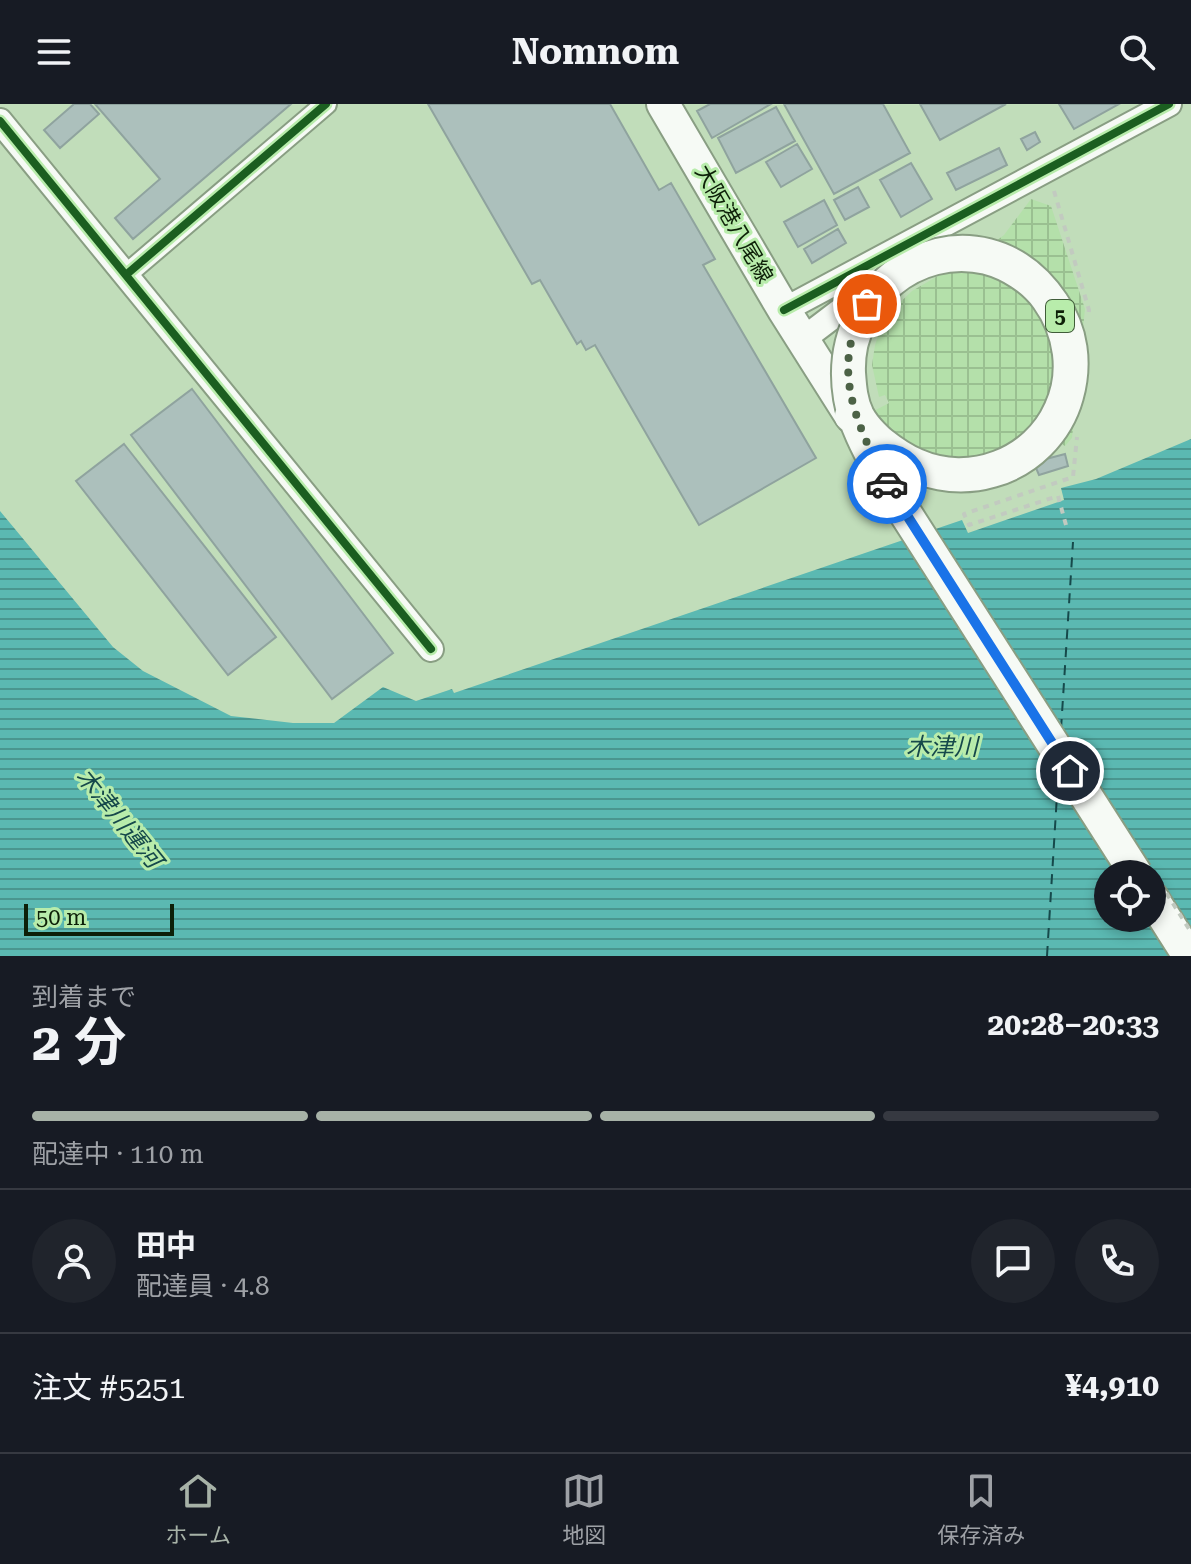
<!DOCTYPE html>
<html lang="ja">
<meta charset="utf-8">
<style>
:root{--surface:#171b24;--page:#20242c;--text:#f1f3f6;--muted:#9ea1a6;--line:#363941;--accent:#a7b2a7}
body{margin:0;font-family:"Roboto Serif","Noto Sans JP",serif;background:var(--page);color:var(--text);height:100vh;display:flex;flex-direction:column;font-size:30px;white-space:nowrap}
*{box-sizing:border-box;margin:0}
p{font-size:26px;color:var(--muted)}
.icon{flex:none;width:44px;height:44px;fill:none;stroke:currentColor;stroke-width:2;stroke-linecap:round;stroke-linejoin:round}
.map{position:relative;height:852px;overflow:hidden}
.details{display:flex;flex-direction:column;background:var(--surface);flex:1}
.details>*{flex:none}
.fabs{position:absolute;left:1094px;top:756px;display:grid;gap:16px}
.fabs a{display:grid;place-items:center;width:72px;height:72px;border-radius:50%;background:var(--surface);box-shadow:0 4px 12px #0003;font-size:40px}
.scale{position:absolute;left:24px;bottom:20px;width:150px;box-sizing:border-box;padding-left:8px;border:4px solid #0d2008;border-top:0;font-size:22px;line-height:28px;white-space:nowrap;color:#0d2008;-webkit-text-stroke:6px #b8ecab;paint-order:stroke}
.pin{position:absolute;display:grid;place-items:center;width:68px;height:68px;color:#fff;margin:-34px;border:4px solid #fff;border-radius:50%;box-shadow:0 2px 8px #0007}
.courier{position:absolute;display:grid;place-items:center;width:80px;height:80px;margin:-40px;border:6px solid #1a73e8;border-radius:50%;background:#fff;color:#222;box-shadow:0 2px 10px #0007}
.summary em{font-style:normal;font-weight:700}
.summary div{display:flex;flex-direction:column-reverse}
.summary{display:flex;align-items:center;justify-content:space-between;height:136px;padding:0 32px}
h1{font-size:52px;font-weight:700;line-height:60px}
.bar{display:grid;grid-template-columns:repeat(4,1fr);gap:12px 8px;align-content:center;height:96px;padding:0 32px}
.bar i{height:10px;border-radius:6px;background:var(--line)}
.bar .on{background:var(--accent)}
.bar p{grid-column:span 4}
.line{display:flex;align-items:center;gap:20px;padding:0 32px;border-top:2px solid var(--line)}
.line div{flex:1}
.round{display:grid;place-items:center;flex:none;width:84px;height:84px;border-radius:42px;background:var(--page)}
header{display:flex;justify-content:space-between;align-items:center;height:104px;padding:0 32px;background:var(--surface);font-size:36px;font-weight:700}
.dock{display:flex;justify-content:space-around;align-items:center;height:112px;border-top:2px solid var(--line);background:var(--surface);font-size:22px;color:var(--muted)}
.dock a{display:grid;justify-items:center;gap:4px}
.dock .on{color:var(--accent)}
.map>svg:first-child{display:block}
.industrial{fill:url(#industrial-grid)}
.water{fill:url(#water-rules);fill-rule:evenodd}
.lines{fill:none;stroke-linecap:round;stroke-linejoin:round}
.ferry{stroke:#16494b;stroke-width:2;stroke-dasharray:10 8;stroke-linecap:butt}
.building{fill:#acc0bc;stroke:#8fa39e;stroke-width:2}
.minor-casing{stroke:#899e83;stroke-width:24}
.tertiary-casing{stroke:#899e83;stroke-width:28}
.primary-casing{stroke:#899e83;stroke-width:36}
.path{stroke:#c2cac0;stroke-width:4;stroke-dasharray:6 6;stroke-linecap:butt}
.minor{stroke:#f6faf5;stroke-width:20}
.tertiary{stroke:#f6faf5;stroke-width:24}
.primary{stroke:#f6faf5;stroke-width:32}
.primary-bridge-casing{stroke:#899e83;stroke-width:36;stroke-linecap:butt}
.path-bridge{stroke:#c2cac0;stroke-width:4;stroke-dasharray:6 6;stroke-linecap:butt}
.primary-bridge{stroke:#f6faf5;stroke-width:32}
.cycleway-casing{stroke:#b8ecab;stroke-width:13}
.cycleway{stroke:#1b5e20;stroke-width:8}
.done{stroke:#4c6246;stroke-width:8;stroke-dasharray:0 14.4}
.route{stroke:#1a73e8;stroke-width:10}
.labels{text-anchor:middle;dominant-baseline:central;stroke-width:6;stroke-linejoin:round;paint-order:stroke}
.shield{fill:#b8ecab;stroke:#405d39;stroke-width:2}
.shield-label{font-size:20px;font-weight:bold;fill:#0d2008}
.street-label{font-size:22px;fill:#0d2008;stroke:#b8ecab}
.water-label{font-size:24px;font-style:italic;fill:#16494b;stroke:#b8ecab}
</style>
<header><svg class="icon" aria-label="menu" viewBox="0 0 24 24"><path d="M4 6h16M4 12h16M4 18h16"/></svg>Nomnom<svg class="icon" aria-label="search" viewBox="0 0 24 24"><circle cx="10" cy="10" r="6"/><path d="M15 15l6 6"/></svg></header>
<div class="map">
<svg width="1191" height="852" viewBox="0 0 1191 852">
<defs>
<pattern id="industrial-grid" width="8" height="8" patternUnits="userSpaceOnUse" patternTransform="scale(2)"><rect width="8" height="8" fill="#b4e0aa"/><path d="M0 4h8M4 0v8" fill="none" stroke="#9ac091"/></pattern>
<pattern id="water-rules" width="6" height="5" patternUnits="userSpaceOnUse" patternTransform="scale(2)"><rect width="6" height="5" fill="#5bb9b2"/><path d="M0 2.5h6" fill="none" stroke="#4a968f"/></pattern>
</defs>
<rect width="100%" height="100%" fill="#c1ddba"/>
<path class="industrial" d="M1031,95L1051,102L1085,205L1072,334L1065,342L1060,339L1011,376L845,322L889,299L885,291L879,293L872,261L875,241L881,223L886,214L892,218L897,211L892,206L912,187L991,141L1004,131Z"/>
<path class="water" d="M1191,335V852H0V407L113,543L143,567L231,612L293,619H334L383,583L416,597L452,585L454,589L962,416L968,429L1064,396L1061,384L1096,375ZM1108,770H1152V814H1108Z"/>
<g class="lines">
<path class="ferry" d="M1061,625L1073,438
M1047,852L1058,675"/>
</g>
<path class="building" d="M74,0H90L99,10L60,44L44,26Z
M95,0H291L133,135L115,114L160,75Z
M428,0H610L659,86L671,79L715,155L703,161L816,354L699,421L595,241L586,246L581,237L577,240L540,176L532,180Z
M710,0H771L712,34L697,7Z
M784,0H883L910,49L834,90Z
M920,0H1006L940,36Z
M1059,0H1119L1074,25Z
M776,3L795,37L736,69L718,34Z
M1035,28L1040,38L1027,46L1021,35Z
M797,40L812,65L781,83L766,58Z
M999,44L1007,61L956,86L947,69Z
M911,59L932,95L901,113L880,76Z
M858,83L869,103L845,116L834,96Z
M824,96L837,121L798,143L784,118Z
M838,125L846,139L812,159L804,145Z
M192,285L393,549L332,595L131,331Z
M124,340L276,533L228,571L76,377Z
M1065,350L1068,362L1039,371L1036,364L1046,355Z"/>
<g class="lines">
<defs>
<path id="minor" d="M127,170L326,0"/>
<path id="tertiary" d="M0,17L431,545
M784,206L1169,0
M802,236L877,179"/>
<path id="primary" d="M663,0L784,206L851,312
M1152,794L1189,852"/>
</defs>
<use href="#minor" class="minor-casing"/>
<use href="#tertiary" class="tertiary-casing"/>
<use href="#primary" class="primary-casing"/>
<path class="path" d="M1054,87L1089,206L1088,213
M1066,421L1058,392L969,421L964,410L1073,373L1077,333"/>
<use href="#minor" class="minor"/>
<use href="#tertiary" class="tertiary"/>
<use href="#primary" class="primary"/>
<defs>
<path id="primary-bridge" d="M851,312C871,331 891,350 916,361C970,385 1036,360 1060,306C1077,270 1071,227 1047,194C1033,175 1010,160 987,154C915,137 846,195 849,269C850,283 851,298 858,312C866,327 880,339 893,349C921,370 958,377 992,367C1028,357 1057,328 1067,292C1076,260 1072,227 1053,200C980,91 829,168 850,294C855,324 874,355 888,382L1136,770"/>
</defs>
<use href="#primary-bridge" class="primary-bridge-casing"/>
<path class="path-bridge" d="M1160,779L1191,828"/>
<use href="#primary-bridge" class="primary-bridge"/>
<defs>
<path id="cycleway" d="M0,17L431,545
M127,170L326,0
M784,206L1169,0"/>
</defs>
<use href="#cycleway" class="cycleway-casing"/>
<use href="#cycleway" class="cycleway"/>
</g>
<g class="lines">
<path class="done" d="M867,200C828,263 857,321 887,380"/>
<path class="route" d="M887,380L1070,667"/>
</g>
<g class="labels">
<rect class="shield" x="1046" y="196" width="28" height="32" rx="6"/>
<g class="shield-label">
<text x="1060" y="212">5</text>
</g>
<g class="street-label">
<text transform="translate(734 120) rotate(60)">大阪港八尾線</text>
</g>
<g class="water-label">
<text x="942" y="643">木津川</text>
<text transform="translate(119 714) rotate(51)">木津川運河</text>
</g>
</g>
</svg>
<div class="fabs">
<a><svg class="icon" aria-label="locate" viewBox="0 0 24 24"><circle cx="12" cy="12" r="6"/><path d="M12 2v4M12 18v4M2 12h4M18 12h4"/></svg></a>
</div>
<div class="scale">50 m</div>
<div class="pin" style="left:867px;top:200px;background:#ea580c"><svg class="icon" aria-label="bag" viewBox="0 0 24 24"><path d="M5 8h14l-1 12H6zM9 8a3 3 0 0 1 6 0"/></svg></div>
<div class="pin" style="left:1070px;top:667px;background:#1f2937"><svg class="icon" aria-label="home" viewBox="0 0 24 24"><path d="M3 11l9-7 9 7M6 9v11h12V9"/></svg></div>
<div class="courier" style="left:887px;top:380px"><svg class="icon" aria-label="car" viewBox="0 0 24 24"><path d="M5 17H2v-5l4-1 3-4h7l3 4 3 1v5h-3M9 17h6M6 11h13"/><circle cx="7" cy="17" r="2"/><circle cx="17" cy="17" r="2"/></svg></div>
</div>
<section class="details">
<div class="summary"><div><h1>2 分</h1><p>到着まで</p></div><em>20:28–20:33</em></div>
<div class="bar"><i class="on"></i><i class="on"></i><i class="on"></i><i></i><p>配達中 · 110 m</p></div>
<div class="line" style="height:144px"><a class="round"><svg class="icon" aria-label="person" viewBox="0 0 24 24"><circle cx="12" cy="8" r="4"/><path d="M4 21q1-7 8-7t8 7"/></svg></a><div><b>田中</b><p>配達員 · 4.8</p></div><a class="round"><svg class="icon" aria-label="chat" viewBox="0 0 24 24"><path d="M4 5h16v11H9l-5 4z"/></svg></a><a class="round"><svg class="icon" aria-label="phone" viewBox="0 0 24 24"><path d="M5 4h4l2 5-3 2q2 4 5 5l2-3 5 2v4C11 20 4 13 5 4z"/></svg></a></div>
<div class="line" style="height:104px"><div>注文 #5251</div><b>¥4,910</b></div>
</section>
<nav class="dock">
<a class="on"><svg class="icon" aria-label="home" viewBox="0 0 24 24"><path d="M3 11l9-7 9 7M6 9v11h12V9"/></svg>ホーム</a>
<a><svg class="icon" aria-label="map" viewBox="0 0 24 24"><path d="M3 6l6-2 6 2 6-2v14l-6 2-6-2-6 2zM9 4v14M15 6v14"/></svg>地図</a>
<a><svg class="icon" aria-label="saved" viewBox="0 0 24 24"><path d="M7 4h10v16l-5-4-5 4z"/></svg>保存済み</a>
</nav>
